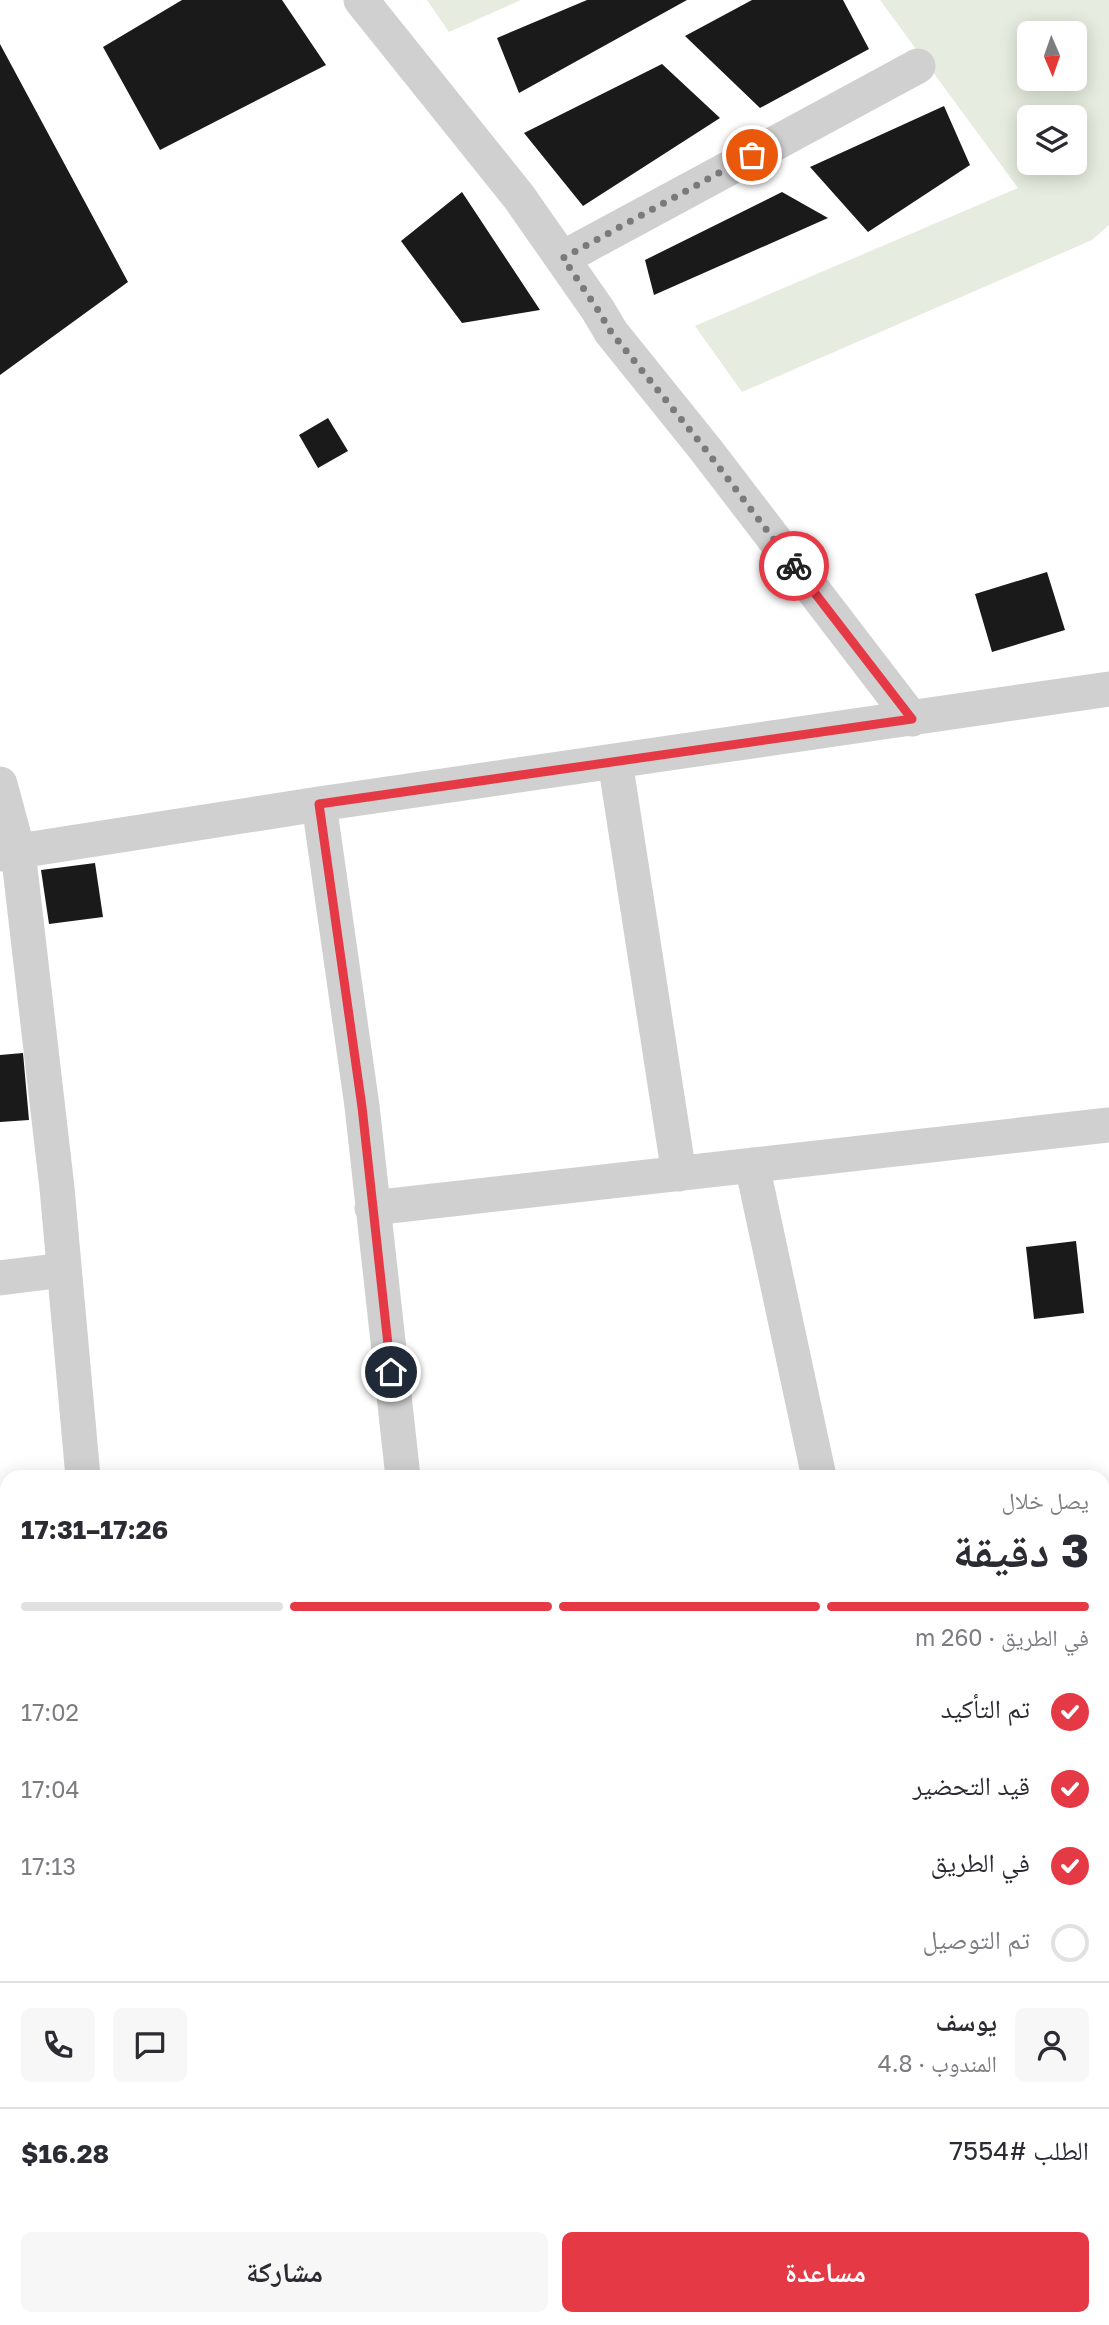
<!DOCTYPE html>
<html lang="ar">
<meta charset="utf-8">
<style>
:root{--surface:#fff;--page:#f7f7f7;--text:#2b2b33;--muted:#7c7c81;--line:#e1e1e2;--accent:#e63946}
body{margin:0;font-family:"Golos Text","Noto Naskh Arabic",sans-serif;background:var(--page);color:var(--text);direction:rtl;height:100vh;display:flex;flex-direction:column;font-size:26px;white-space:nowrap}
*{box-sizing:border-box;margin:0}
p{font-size:23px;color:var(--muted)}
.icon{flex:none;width:38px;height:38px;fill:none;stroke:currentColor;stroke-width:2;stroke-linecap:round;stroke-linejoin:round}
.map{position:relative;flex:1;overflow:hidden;direction:ltr}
.side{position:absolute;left:0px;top:1470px;width:1110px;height:856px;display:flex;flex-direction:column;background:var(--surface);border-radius:21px 21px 0 0;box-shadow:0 4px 18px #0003;direction:rtl}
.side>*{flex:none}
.needle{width:46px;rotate:178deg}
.controls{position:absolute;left:1017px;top:21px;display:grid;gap:14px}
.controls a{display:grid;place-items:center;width:70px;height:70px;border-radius:10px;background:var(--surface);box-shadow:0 4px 18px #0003;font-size:35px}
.pin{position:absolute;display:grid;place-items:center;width:60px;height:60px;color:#fff;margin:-30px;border:4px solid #fff;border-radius:50%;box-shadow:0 2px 7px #0007}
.courier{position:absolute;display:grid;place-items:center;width:70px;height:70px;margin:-35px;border:5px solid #e63946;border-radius:50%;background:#fff;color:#222;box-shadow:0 2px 9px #0007}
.overview em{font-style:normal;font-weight:700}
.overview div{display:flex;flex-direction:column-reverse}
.overview{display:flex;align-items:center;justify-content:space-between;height:119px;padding:0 21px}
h1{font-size:46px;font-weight:700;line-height:52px}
.bar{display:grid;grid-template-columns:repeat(4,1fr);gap:10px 7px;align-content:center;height:84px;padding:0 21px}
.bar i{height:9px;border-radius:5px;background:var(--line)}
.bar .current{background:var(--accent)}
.bar p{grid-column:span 4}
.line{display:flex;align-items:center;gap:18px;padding:0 21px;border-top:2px solid var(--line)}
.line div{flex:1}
.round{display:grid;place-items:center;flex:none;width:74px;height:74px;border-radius:10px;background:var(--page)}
ol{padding:0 21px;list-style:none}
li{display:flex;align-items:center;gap:21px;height:77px}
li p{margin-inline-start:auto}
li .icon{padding:7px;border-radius:50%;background:var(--accent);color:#fff;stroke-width:4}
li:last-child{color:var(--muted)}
li i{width:38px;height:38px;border:4px solid var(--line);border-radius:50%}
.action{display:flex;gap:14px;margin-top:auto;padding:14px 21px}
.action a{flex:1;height:80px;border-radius:10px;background:var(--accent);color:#fff;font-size:28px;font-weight:700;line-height:80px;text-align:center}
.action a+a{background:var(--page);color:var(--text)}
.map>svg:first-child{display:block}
.green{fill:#e6ecdf;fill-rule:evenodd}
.building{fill:#1a1a1a}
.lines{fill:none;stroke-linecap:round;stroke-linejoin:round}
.street{stroke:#d0d0d0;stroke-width:35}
.done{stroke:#7a7a7a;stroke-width:7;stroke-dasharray:0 12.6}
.route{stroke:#e63946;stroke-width:9}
</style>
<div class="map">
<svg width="1109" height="2325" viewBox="0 0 1109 2325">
<rect width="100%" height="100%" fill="#fff"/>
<path class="green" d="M427,0H521L449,32Z
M880,0H1109V225L1092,240L742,392L695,326L1018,188ZM1029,33H1074V79H1029ZM1029,117H1074V163H1029Z"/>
<path class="building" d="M182,0H282L326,65L160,150L103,47Z
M587,0H687L519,93L497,38Z
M752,0H843L869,49L760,108L685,36Z
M0,44L128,282L0,375Z
M662,64L720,118L583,206L524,133Z
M944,106L970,165L868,232L810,167Z
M462,192L540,310L462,323L401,241Z
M782,192L828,218L654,295L645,260Z
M328,418L348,451L318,468L299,435Z
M1047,572L1065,630L992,652L975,594Z
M95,863L103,917L49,924L41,870Z
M23,1053L29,1120L0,1122V1055Z
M1076,1241L1084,1313L1034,1319L1026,1247Z"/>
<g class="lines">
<path class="street" d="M361,0L519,197L598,310L611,332L706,450L912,719
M563,258L918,66
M615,761L679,1174
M0,784L18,851L57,1188L83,1477
M319,804L362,1106L403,1477
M0,854L319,804L1109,689
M752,1165L819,1477
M372,1208L1109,1125
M0,1278L64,1270
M1102,1735L1109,1730
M1102,1804H1109
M0,1849L7,1858
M369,2325L379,2319"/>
</g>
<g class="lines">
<path class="done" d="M752,155L563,258L598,310L611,332L706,450L794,566"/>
<path class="route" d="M391,1372L362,1107L319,804L912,719L794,566"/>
</g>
</svg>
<div class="controls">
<a><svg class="needle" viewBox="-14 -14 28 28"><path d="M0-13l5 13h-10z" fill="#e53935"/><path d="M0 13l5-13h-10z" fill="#7c7c81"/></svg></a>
<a><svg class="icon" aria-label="layers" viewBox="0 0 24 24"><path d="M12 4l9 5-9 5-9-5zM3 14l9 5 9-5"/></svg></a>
</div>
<div class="pin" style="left:752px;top:155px;background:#ea580c"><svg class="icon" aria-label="bag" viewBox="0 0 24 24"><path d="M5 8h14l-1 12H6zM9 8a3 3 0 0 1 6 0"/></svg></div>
<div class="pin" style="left:391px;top:1372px;background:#1f2937"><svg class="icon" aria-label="home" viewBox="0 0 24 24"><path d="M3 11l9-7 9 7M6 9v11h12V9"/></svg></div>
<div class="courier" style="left:794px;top:566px"><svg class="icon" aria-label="bike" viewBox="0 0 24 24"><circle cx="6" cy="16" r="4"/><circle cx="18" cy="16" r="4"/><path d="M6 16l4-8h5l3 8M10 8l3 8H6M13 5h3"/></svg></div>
<section class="side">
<div class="overview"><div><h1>3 دقيقة</h1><p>يصل خلال</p></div><em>17:26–17:31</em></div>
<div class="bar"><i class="current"></i><i class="current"></i><i class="current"></i><i></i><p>في الطريق · 260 m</p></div>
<ol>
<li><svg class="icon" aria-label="check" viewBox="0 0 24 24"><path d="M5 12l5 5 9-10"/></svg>تم التأكيد<p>17:02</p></li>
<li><svg class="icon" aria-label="check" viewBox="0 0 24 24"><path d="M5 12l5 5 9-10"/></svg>قيد التحضير<p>17:04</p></li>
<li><svg class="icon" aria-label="check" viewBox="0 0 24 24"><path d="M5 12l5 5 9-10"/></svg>في الطريق<p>17:13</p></li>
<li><i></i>تم التوصيل</li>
</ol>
<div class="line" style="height:126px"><a class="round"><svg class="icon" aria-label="person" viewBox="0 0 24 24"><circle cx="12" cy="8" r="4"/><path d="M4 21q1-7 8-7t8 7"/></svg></a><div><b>يوسف</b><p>المندوب · 4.8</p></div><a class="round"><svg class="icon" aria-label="chat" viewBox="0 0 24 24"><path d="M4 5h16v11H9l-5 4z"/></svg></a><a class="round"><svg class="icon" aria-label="phone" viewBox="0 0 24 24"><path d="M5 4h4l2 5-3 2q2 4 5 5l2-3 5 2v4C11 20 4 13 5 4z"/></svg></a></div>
<div class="line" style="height:91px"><div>الطلب #7554</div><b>$16.28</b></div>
<div class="action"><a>مساعدة</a><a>مشاركة</a></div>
</section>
</div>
